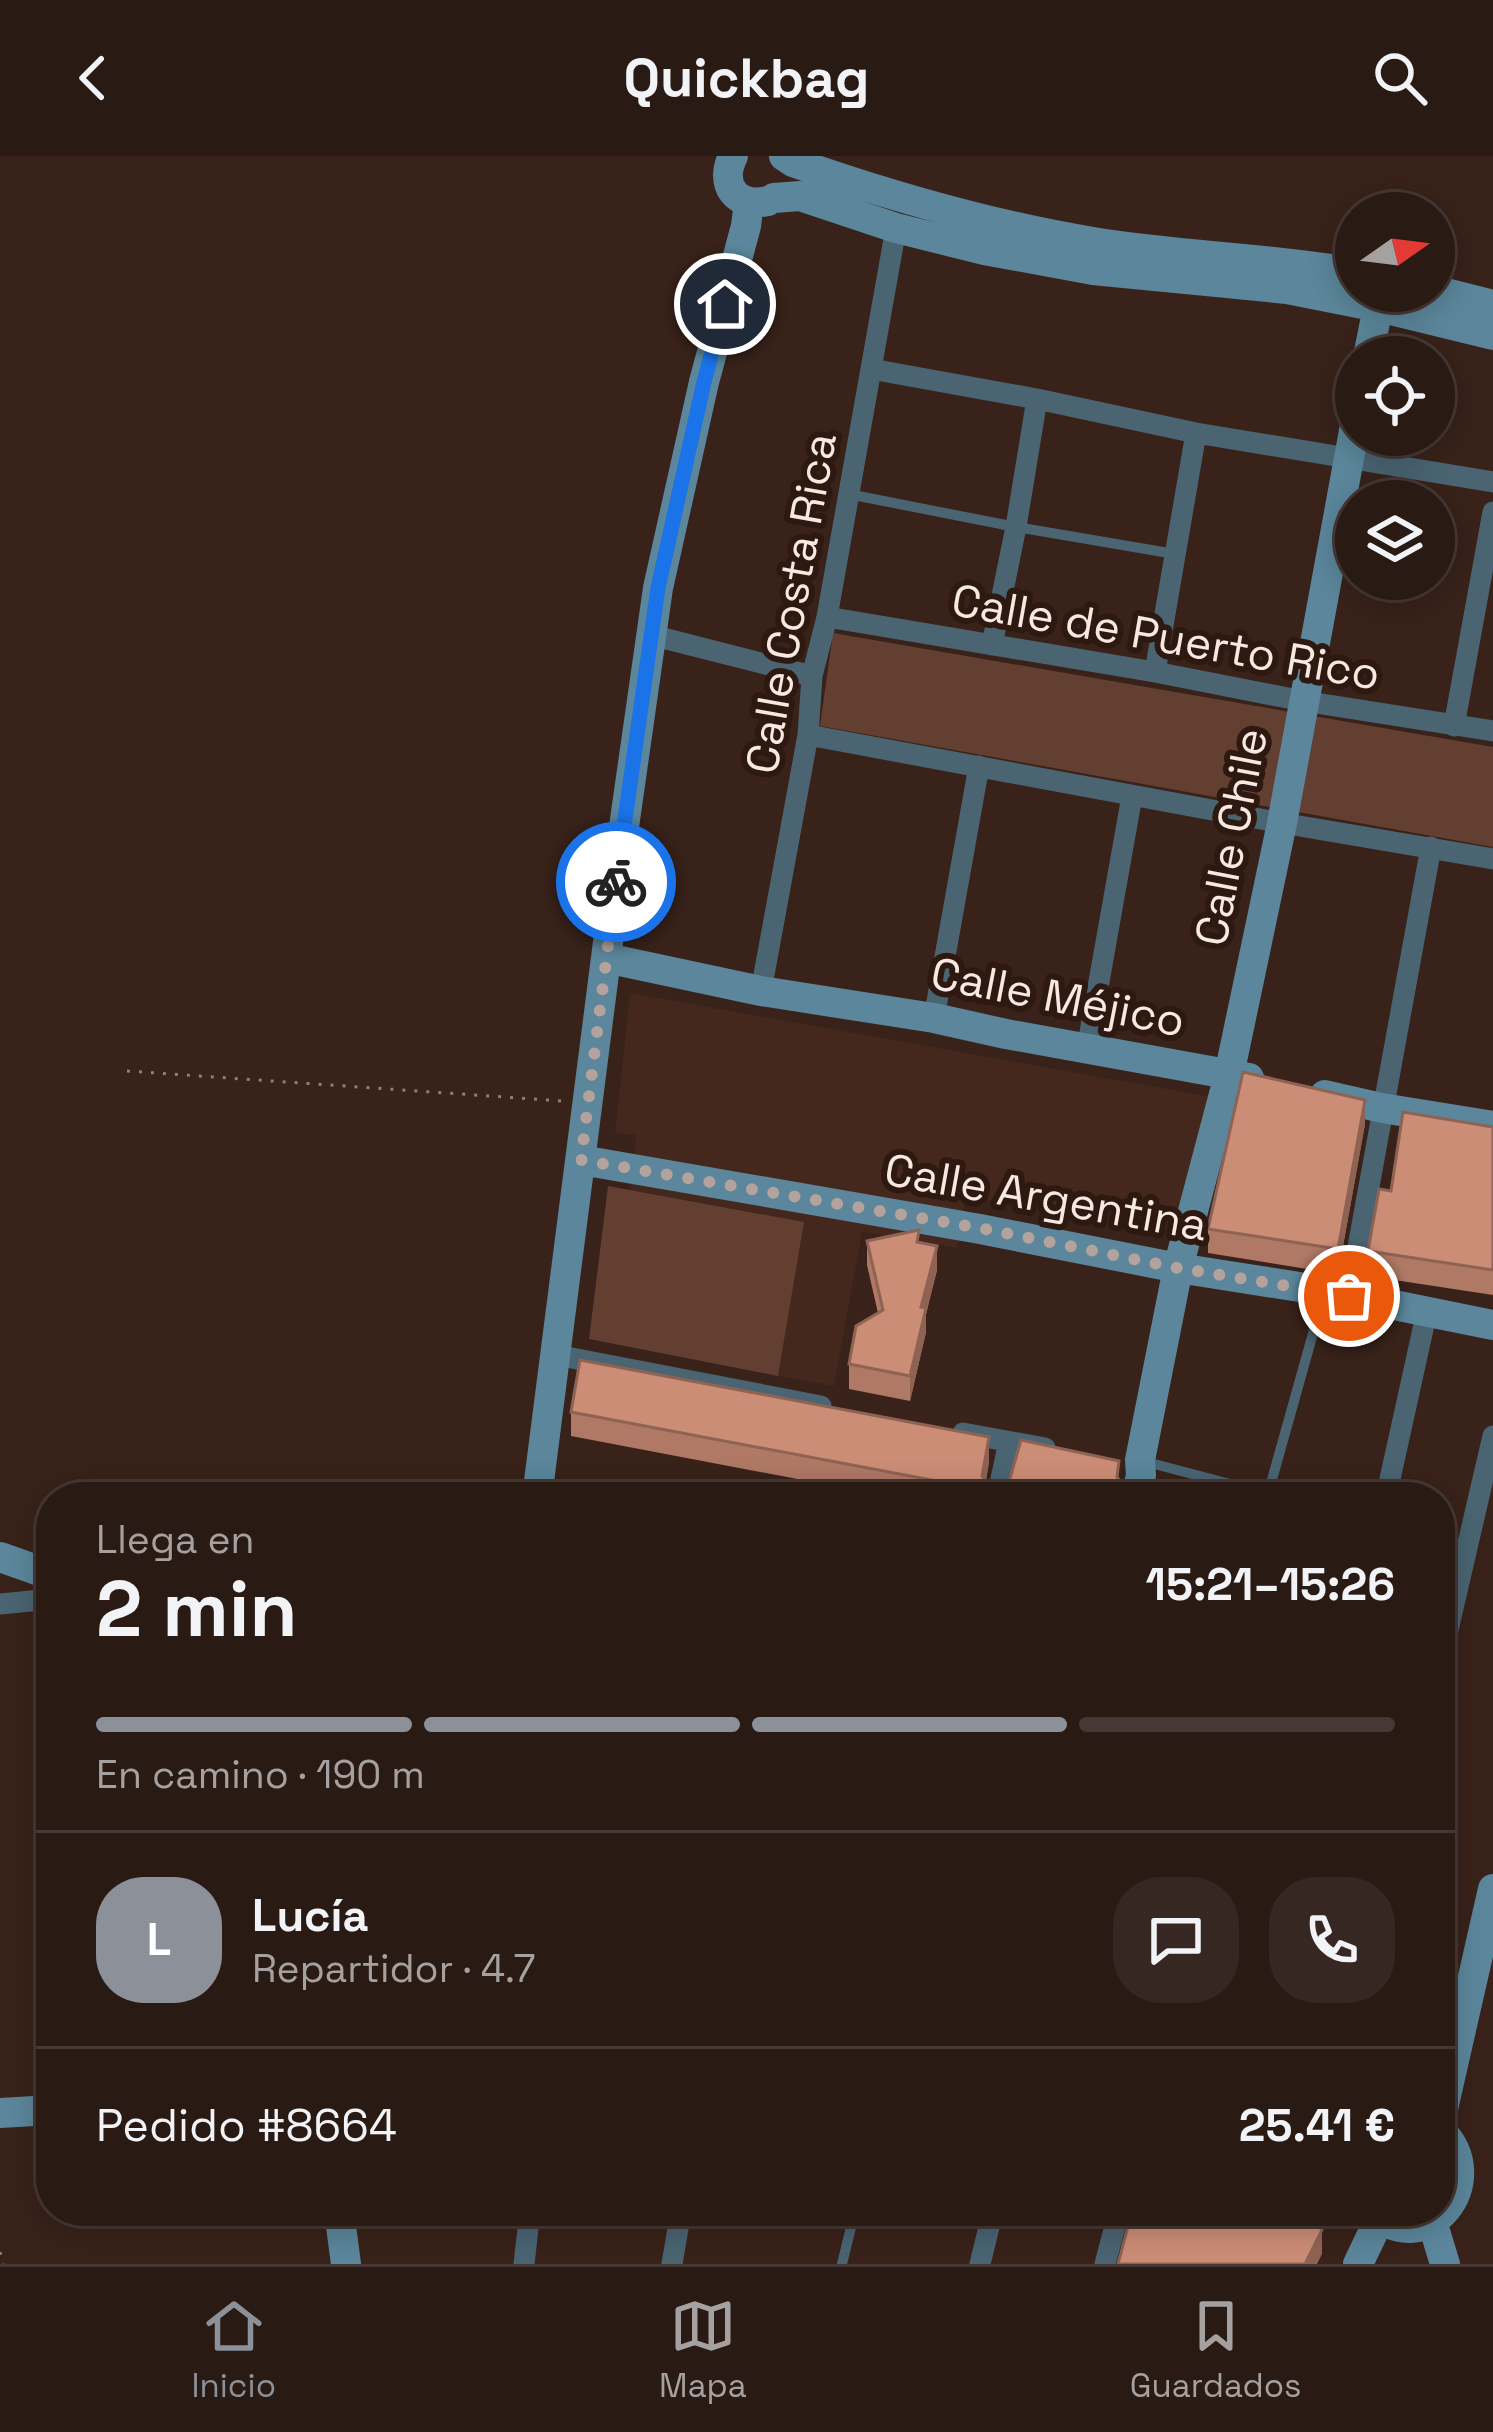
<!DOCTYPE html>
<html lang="es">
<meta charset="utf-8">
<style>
:root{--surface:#2a1a14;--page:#362722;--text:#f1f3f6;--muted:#a5a1a0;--line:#463834;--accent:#8c9099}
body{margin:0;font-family:"Space Grotesk",sans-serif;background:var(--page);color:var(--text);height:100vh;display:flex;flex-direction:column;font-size:45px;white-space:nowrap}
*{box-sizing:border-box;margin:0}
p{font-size:39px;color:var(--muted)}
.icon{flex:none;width:66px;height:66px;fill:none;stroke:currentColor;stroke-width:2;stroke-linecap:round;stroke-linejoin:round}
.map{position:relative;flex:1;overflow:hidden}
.side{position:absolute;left:36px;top:1326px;width:1419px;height:744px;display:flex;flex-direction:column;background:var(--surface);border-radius:48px;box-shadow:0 6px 30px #0003,0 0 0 3px var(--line)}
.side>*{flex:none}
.needle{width:78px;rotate:76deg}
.buttons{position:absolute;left:1335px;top:36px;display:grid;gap:24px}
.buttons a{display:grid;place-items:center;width:120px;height:120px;border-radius:50%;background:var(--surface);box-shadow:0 6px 30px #0003,0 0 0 3px var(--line);font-size:60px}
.pin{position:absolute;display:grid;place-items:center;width:102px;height:102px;color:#fff;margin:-51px;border:6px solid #fff;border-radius:50%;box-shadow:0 3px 12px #0007}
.courier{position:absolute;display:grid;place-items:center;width:120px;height:120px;margin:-60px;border:9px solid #1a73e8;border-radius:50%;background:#fff;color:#222;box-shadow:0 3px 15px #0007}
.summary em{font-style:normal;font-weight:600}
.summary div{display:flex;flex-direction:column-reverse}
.summary{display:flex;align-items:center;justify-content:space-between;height:204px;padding:0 60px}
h1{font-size:78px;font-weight:600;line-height:90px}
.bar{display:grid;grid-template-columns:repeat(4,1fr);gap:18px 12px;align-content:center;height:144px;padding:0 60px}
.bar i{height:15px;border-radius:9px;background:var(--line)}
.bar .active{background:var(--accent)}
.bar p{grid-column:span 4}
.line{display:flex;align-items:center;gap:30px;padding:0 60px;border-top:3px solid var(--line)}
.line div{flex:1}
.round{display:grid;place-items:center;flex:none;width:126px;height:126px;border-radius:48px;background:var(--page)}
header{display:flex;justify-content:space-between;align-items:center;height:156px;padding:0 60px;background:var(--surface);font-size:54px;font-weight:600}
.menu{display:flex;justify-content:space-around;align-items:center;height:168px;border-top:3px solid var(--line);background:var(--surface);font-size:33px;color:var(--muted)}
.menu a{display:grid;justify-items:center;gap:6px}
.menu .active{color:var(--accent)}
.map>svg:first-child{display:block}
.built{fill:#44271d}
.green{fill:#633f32}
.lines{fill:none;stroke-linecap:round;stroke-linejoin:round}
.path{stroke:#917e77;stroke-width:3;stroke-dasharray:3 9;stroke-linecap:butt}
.lane{stroke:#4a6472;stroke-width:10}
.street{stroke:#4a6472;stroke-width:21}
.secondary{stroke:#5b869b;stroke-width:30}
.wall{fill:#af7965}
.shaded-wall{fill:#8f6353}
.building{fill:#cc8d76;stroke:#8f6353;stroke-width:3}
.done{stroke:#b4a39c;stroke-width:12;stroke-dasharray:0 21.6}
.route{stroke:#1a73e8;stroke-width:15}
.labels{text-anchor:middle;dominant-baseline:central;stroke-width:12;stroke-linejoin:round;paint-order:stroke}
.street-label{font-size:45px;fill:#f7e8e2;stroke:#2e1911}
</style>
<header><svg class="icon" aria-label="back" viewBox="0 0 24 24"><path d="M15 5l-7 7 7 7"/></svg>Quickbag<svg class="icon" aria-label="search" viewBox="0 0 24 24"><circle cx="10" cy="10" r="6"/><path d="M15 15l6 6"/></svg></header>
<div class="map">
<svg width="1493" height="2108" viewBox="0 0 1493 2108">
<rect width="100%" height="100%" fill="#38221a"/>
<path class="built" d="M630,837L1218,942L1195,1082L966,1040L957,1092L862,1076L834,1230L778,1220L803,1066L630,1034L636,979L615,977Z"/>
<path class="green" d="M833,477L1493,591V691L820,570Z
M608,1030L804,1066L778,1220L589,1183Z"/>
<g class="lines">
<path class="path" d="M127,915L562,945
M0,2096L3,2108"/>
<path class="lane" d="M848,338L1016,371L1175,398
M1143,1305L1279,1341
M1268,1338L1324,1138
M842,2108L855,2055"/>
<path class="street" d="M871,213L1037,243L1196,277L1493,326
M827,461L1155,516L1303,545L1493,575
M651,479L812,520
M992,489L1016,371L1037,243
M1155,516L1196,277
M1454,570L1493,356
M808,579L1282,667L1493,703
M761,835L808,579L812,520L827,461L896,72
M934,862L979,610
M1087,893L1132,640
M1349,1140L1431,691
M556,1199L821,1250
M963,1277L1045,1292
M997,1341L1009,1286
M1386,1341L1427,1155
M0,1448L51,1443
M1440,1508L1493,1280
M524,2108L530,2055
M672,2108L681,2055
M980,2108L993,2055
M1105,2108L1119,2055"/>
<path class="secondary" d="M733,0C719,29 736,52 768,45
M784,0L793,6C890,40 990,69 1093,86C1180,100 1269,102 1356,117
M774,42L800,40L896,72L984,94L1093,114L1287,133L1378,151L1493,179
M1434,134L1493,149
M1368,201L1378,151
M606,802L761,835L934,862L1006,878L1249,922
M1325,939L1382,952L1493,970
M581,1004L980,1073L1178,1112L1325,1135L1493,1169
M537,1341L612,755L658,432L704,226L746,70L749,46
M1136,1341L1141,1319L1140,1304L1178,1112L1229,919L1282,667L1356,264
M0,1401L51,1419
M0,1957L51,1954
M1440,1966L1493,1733
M339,2055L346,2108
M1372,2055C1425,2108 1493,2025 1440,1974
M1435,2075L1445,2108
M1358,2108L1379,2064"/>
</g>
<path class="wall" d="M1365,968L1338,1118L1208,1097V1073Z
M1493,971V1139L1368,1120V1095L1391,1035Z
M867,1085L919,1086L937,1114L926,1158V1176L910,1245L849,1233V1208L878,1157L867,1109Z
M571,1256L989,1306L986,1325L995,1331L1119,1323L1126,1341H892L571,1280Z"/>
<path class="shaded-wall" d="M1365,944V968L1338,1118V1093Z
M937,1090V1114L926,1158V1176L910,1245V1220L921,1151Z
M989,1281V1306L984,1334L982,1320Z
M1322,2074V2098L1317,2108H1305Z"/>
<path class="building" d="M1243,916L1365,944L1338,1093L1208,1073Z
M1403,956L1493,971V1114L1368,1095L1379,1033L1391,1035Z
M919,1074L917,1086L937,1090L921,1151L926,1152L910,1220L849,1208L856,1170L883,1154L867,1085Z
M580,1204L989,1281L982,1320L988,1328L995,1331L1009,1326L1021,1284L1119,1305L1117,1321L1126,1333L1124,1341H1011V1339L571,1256Z
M1132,2055H1306L1322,2074L1305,2108H1118Z"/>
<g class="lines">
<path class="done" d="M616,726L581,1004L980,1072L1178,1112L1349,1140"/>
<path class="route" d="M616,726L658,432L704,226L725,148"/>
</g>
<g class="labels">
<g class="street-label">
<text transform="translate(791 447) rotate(-80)">Calle Costa Rica</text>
<text transform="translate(1166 481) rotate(10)">Calle de Puerto Rico</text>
<text transform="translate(1231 681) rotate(-79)">Calle Chile</text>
<text transform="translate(1058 841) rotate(11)">Calle Méjico</text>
<text transform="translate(1046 1041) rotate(10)">Calle Argentina</text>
</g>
</g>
</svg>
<div class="buttons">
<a><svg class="needle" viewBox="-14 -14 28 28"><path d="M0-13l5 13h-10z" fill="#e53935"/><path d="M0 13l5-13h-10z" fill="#a5a1a0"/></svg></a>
<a><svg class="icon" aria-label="locate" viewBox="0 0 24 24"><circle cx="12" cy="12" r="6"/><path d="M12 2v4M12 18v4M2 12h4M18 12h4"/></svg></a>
<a><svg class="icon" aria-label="layers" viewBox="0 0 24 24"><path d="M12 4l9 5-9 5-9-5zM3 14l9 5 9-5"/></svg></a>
</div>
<div class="pin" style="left:1349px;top:1140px;background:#ea580c"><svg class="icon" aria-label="bag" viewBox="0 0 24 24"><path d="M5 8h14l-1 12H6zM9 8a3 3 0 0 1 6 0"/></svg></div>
<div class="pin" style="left:725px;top:148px;background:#1f2937"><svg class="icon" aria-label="home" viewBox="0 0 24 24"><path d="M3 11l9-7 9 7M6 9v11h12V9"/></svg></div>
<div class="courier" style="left:616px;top:726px"><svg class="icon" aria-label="bike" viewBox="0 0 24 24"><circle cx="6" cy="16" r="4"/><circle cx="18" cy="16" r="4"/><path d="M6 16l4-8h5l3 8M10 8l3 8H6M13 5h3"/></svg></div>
<section class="side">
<div class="summary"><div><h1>2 min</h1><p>Llega en</p></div><em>15:21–15:26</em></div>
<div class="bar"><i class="active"></i><i class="active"></i><i class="active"></i><i></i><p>En camino · 190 m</p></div>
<div class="line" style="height:216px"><b class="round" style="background:var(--accent);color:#fff">L</b><div><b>Lucía</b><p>Repartidor · 4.7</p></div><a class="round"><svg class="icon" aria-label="chat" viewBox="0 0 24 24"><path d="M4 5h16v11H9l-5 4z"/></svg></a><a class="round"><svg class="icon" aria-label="phone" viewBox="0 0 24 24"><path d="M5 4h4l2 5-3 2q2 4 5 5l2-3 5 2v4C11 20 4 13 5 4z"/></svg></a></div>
<div class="line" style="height:156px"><div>Pedido #8664</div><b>25.41 €</b></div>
</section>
</div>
<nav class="menu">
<a class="active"><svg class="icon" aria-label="home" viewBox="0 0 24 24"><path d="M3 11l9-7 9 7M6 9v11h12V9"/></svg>Inicio</a>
<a><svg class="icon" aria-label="map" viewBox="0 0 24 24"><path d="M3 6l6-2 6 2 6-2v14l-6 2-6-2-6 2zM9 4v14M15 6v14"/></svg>Mapa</a>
<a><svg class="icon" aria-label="saved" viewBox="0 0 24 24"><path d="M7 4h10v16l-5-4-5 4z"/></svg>Guardados</a>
</nav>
